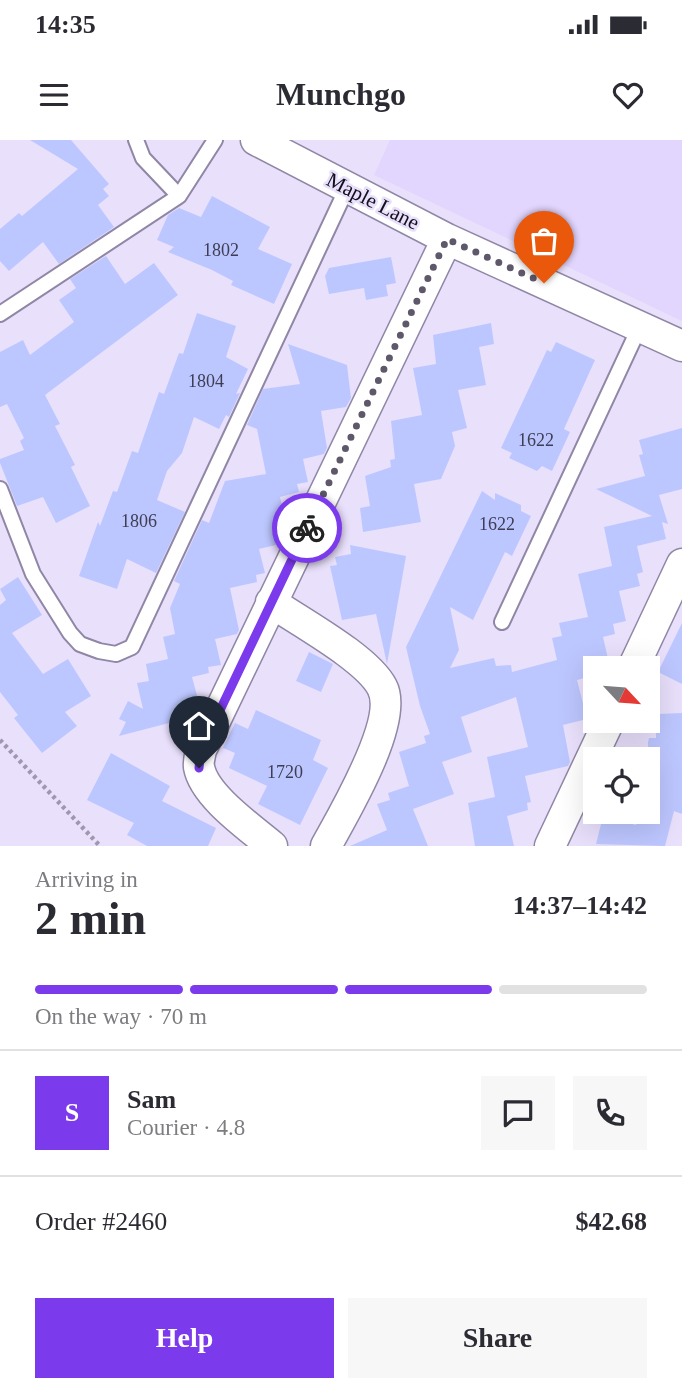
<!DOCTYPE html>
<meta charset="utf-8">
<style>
:root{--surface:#fff;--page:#f7f7f7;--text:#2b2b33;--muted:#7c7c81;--line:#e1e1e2;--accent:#7c3aed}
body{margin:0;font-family:"Times New Roman",serif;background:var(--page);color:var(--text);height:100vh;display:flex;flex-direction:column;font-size:26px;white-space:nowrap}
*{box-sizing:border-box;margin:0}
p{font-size:23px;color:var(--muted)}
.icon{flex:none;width:38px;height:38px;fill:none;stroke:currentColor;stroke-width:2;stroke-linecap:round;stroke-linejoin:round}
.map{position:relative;height:706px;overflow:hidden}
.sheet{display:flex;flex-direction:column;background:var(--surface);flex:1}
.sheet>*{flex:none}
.needle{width:46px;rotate:116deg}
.fabs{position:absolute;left:583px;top:516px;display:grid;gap:14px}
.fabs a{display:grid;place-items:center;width:77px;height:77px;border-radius:0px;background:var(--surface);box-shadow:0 7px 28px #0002;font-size:35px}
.pin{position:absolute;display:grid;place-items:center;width:60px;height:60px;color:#fff;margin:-72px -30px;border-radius:50% 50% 50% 0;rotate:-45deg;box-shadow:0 0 7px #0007}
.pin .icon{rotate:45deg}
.courier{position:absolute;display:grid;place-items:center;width:70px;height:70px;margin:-35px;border:5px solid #7c3aed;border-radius:50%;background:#fff;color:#222;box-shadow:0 2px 9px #0007}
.headline em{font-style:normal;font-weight:700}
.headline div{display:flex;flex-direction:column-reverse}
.headline{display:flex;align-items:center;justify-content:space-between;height:119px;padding:0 35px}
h1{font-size:46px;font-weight:700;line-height:52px}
.bar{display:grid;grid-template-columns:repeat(4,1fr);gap:10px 7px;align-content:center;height:84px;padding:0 35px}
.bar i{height:9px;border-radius:5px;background:var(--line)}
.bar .selected{background:var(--accent)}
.bar p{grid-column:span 4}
.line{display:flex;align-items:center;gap:18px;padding:0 35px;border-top:2px solid var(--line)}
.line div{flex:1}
.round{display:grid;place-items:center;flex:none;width:74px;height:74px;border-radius:0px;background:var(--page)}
.cta{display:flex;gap:14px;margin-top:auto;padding:14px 35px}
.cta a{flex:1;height:80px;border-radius:0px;background:var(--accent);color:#fff;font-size:28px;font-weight:700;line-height:80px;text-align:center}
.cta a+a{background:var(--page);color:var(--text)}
.status{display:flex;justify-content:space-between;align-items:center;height:49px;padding:0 35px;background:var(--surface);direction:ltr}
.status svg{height:19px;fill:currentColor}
header{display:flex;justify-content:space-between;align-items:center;height:91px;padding:0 35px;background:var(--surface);font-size:32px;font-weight:700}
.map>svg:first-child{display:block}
.built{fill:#e2d5fe}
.building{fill:#bdc7ff}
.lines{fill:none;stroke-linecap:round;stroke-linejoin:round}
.service-casing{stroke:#9086a5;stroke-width:18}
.minor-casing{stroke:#9086a5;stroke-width:33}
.path{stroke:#9f97ae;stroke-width:4.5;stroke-dasharray:3.5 3.5;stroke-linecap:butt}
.service{stroke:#fff;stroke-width:14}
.minor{stroke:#fff;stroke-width:30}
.done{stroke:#5e586a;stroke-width:7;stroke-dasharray:0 12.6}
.route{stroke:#7c3aed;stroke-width:9}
.labels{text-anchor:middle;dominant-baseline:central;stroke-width:5;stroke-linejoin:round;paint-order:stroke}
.number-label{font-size:18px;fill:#3e3d54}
.street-label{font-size:21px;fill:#130f1b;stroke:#e9e0fc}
</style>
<div class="status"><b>14:35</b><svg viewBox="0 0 49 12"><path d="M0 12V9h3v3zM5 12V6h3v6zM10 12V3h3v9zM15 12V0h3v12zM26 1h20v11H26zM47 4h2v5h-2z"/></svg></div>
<header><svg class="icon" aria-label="menu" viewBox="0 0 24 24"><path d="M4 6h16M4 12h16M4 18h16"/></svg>Munchgo<svg class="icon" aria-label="heart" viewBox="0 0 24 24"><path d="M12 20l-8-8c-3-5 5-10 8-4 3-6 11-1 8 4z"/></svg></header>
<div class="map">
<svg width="682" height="706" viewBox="0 0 682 706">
<rect width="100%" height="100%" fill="#e9e0fc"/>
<path class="built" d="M390,0H682V181L374,35Z"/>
<path class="building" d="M30,0H71L109,44L103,49L109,56L98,65L114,87L59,124L43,102L9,131L0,121V89L19,73L22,76L78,29Z
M212,56L270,87L258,109L292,124L274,164L231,145L233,141L212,130L168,112L174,107L157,100L168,75L179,68L201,77Z
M106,116L125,144L154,123L178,155L45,255L60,284L55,286L75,325L71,327L90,366L56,383L43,357L17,366L0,323V319L24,310L20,301L24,298L7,264L0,267V212L23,200L30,215L74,182L59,160L76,148L70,139Z
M391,117L396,143L386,145L388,156L366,160L364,148L329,154L325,136L329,128Z
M197,173L236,186L226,217L248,229L236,254L240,253L229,277L226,275L219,289L194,277L182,313L167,331L157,360L185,372L156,433L127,419L117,449L79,436L98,382L100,386L113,351L117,352L132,311L138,313L159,252L164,254L179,213L183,214Z
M491,183L494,204L479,207L486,245L458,250L467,288L452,292L455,306L441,339L414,344L421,382L363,392L360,368L370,366L365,336L391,327L390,320L395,319L391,281L422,275L413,228L436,224L433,195Z
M556,202L595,220L564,289L570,292L552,331L542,326L537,331L509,318L512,313L501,308L547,210L551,212Z
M288,204L347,225L351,258L346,267L321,271L327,308L324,314L303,319L308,342L297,344L299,352L280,357L287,387L279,389L281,394L275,396L276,405L259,409L265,433L256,435L257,442L230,448L239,490L237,494L215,499L221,525L208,527L209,533L192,537L201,570L191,590L172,595L169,583L119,596L126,582L119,579L128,561L143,569L137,543L149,541L146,524L168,519L163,497L175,494L170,468L180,444L174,441L202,380L209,383L225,341L266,334L257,289L247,285L263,249L300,244Z
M682,288V349L659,355L668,384L662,382L666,399L637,406L643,432L637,434L640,446L619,451L626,481L613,484L615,494L603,497L609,523L595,528V535L577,540L587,579L563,585L570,622L568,626L525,636L531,662L527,663L528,670L507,676L514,706H475L468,663L495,657L487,617L528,607L516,557L461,577L472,612L442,622L454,654L413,669L428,706H350L387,690L377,664L390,660L388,653L409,646L399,612L426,603L424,596L430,594L420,566L406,507L482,351L495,360V353L521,365V371L531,376L512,416L505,412L473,480L450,467L459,510L450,528L494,518L496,526L511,525L512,532L557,520L552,498L562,496L559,483L588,477L578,434L612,426L604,387L652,376L596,349L645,336L639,315L643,314L639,300Z
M350,405L406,416L387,524L376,474L342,480L330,426L337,425L335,417L351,414Z
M18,437L42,475L12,493L43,534L68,519L91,556L65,572L77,586L42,613L14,578L18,575L0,552V465L6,460L0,449Z
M682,483V544L658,532Z
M309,512L333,524L321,552L296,541Z
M256,570L321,600L313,620L328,628L300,685L258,664L267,646L229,628L235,613L223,608L235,583L248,589Z
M682,573V674L674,671L665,706L596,704L603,676L636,685L639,672H648V602L649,598H656V577L657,574Z
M111,613L170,646L162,661L216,688L208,706H147L127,695L134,683L87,660Z"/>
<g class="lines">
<defs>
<path id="service" d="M136,0L143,18L179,56L215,0
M0,174L179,56
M0,349L33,434L70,493L80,504L99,511L116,514L132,507L347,48
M502,482L640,186"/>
<path id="minor" d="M256,0L447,99L682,206
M271,462C300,482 367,518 382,547C400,580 343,675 326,706
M633,528L682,424
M272,706C251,688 204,656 199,627C198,623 200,615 201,610L447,99
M550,706L609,581"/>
</defs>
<use href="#service" class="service-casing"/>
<use href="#minor" class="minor-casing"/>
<path class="path" d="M0,600L100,706"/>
<use href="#service" class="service"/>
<use href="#minor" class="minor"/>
</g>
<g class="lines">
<path class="done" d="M307,388L447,99L544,143"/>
<path class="route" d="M199,628L201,610L307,388"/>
</g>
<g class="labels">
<g class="number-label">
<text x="221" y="110">1802</text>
<text x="206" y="241">1804</text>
<text x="536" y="300">1622</text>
<text x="139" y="381">1806</text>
<text x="497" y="384">1622</text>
<text x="285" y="632">1720</text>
</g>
<g class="street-label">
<text transform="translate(373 61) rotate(27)">Maple Lane</text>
</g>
</g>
</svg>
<div class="fabs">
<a><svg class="needle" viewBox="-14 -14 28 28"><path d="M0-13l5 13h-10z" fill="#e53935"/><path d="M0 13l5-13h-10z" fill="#7c7c81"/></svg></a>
<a><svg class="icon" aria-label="locate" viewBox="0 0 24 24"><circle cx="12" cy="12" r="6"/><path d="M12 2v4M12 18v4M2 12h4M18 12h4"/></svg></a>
</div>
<div class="pin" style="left:544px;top:143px;background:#ea580c"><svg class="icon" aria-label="bag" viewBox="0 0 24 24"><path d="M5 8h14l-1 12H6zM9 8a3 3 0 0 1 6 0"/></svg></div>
<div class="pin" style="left:199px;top:628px;background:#1f2937"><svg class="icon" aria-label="home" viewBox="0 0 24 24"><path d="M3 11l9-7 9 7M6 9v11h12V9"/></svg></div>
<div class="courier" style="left:307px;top:388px"><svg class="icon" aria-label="bike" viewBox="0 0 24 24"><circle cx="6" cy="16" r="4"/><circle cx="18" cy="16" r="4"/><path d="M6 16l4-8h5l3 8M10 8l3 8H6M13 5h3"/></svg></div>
</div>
<section class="sheet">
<div class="headline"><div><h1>2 min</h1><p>Arriving in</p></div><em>14:37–14:42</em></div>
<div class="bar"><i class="selected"></i><i class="selected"></i><i class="selected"></i><i></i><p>On the way · 70 m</p></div>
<div class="line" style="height:126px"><b class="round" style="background:var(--accent);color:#fff">S</b><div><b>Sam</b><p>Courier · 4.8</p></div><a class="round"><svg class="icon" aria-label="chat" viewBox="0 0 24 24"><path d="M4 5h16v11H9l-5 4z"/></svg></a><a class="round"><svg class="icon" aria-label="phone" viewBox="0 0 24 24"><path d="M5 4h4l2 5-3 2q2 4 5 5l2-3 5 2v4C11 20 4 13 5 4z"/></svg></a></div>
<div class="line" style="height:91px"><div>Order #2460</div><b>$42.68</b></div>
<div class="cta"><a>Help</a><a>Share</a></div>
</section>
